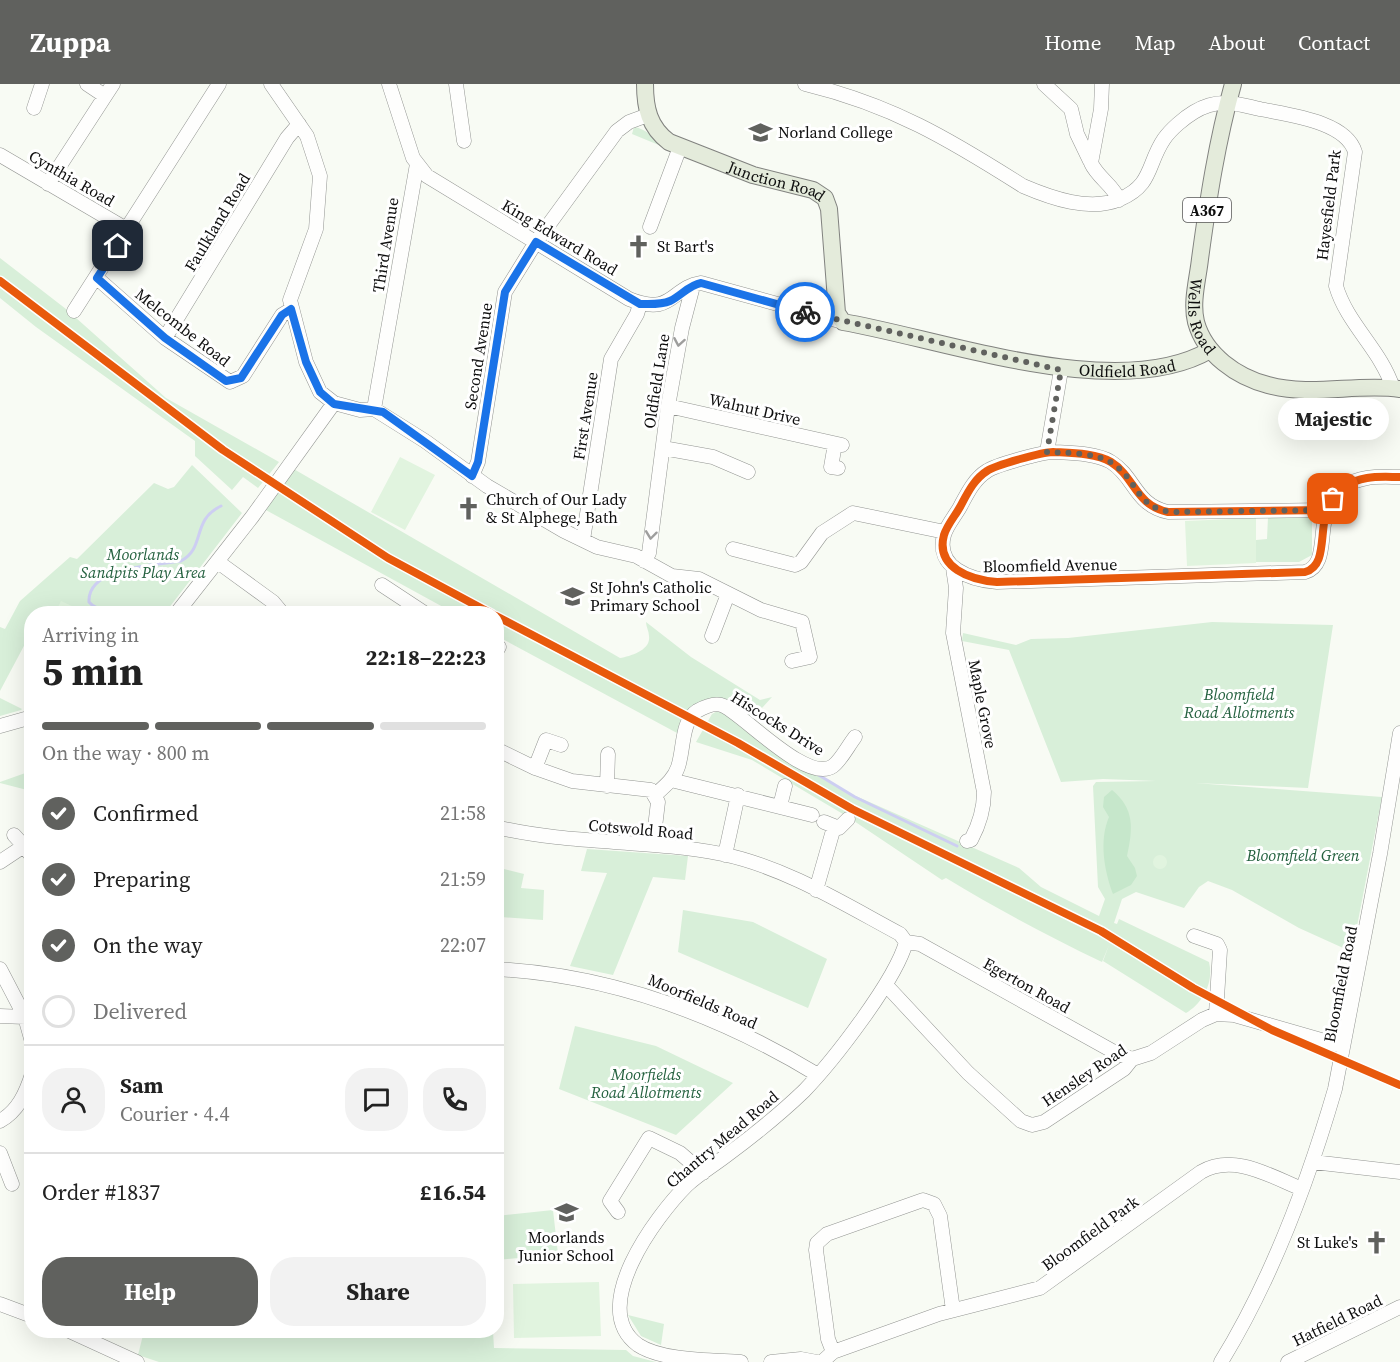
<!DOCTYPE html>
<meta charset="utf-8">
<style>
:root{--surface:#fff;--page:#f2f2f2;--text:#222;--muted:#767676;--line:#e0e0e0;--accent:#60615e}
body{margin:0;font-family:"Source Serif 4",serif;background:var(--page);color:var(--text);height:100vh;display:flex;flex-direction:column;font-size:22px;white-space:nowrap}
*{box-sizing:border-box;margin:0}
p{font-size:20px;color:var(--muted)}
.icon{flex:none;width:33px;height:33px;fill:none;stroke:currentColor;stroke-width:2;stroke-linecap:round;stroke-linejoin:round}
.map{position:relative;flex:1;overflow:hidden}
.drawer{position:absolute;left:24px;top:522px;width:480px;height:732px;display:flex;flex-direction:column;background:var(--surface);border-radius:24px;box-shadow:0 6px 24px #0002}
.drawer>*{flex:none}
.pin{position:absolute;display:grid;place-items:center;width:51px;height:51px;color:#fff;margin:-26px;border-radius:12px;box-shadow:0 3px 9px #0006}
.courier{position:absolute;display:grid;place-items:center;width:60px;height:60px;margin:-30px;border:4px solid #1a73e8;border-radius:50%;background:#fff;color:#222;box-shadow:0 2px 8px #0007}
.bubble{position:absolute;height:42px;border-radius:21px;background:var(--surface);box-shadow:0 6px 24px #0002;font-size:20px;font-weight:700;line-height:42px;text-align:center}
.overview em{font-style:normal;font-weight:700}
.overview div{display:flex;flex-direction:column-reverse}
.overview{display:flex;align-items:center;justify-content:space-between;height:102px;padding:0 18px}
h1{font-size:39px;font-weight:700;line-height:45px}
.bar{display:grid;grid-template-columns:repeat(4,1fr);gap:9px 6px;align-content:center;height:72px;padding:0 18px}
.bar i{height:8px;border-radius:4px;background:var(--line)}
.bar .on{background:var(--accent)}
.bar p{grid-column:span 4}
.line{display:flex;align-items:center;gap:15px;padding:0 18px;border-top:2px solid var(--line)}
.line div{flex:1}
.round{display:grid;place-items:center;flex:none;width:63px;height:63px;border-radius:24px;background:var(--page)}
ol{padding:0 18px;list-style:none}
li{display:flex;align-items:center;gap:18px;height:66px}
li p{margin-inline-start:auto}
li .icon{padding:6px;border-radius:50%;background:var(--accent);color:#fff;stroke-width:4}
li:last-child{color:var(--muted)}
li i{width:33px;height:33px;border:3px solid var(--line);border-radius:50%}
.primary-button{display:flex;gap:12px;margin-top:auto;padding:12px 18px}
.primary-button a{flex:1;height:69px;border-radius:24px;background:var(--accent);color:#fff;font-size:24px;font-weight:700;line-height:69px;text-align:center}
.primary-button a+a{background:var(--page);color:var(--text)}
header{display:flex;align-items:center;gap:36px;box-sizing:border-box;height:84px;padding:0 30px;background:var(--accent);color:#fff}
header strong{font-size:28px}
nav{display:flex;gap:33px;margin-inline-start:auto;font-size:21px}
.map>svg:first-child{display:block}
.green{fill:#d8efd9}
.forest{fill:#c6e7cb}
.pitch{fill:#e1f4df}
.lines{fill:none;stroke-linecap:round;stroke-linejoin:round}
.stream{stroke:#cdcef2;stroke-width:3}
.minor-casing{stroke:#939592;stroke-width:15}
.major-casing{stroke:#81827f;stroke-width:18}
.minor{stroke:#fefefd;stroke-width:14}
.major{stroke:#e4ebdb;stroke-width:16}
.cycleway-casing{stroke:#fff;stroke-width:11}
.cycleway{stroke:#e8590c;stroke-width:8}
.oneway{stroke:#9e9e9d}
.done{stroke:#60615e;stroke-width:6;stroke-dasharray:0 10.8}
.route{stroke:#1a73e8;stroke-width:8}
.labels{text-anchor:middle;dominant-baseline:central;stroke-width:6;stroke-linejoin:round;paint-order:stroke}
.shield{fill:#fff;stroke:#565656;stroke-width:1.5}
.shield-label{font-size:15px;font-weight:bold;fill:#0e0e0e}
.poi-label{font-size:16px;fill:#0e0e0e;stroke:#fff;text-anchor:start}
.street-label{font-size:16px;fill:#0e0e0e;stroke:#fff}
.park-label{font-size:16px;font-style:italic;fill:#24613f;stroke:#fff}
</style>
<header>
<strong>Zuppa</strong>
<nav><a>Home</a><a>Map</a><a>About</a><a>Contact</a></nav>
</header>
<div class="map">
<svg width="1400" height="1278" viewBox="0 0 1400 1278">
<rect width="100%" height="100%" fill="#f8fbf4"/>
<path class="green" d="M634,43C646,44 659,59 671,66L632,50Z
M0,174L66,225L166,314L279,378L258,404L243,393L232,406L195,372V357L36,243L0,214Z
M192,381L242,429L165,529L32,530L31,561L26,558L0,607V543L5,545L20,517L70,473L77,475L154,399L168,405L174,403Z
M292,384L620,574C631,572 651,566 649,552C649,547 646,543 646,538L691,573L760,616L772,613L752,635L722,614C694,620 689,622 677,649L497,552L496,530L454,529L264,425Z
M1268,433H1312V471L1299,478H1256V456L1267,455Z
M1212,538L1333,541L1308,704L1195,699L1382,713L1352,868L1299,844L1232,806L1208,797L1199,803L1184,824L1136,808L1122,815L1114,839L1117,840L1119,835L1209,878C1214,898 1203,919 1186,929L1103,877L1109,861L1102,878C1048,852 997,825 946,794L942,796L848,733L752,676L696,658L712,630L723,624L779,669L849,709L1019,784L1041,803L1099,832L1105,815L1098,803L1093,702L1096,698L1156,697L1103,695L1061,698L1009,566L962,557L963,549L1016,561L1031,555L1068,554Z
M0,614L22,625L21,626L0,632Z
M31,687V707L0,699V698Z
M587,765L688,772L685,796L653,793L613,891L570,882L607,789L581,787Z
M504,785L524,790L521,804L544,806L543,836L501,833L499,819H497V801L499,802Z
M683,826L753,838L827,875L808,924L678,868Z
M575,942L656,962L733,999L676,1051L559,1005Z
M553,1126L558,1170L497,1176V1132Z
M628,1231L664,1240L661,1261L641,1252Z
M493,1247L494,1264L626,1266L633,1272L656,1278H159L138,1271L144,1247Z"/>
<path class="forest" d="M1112,706C1135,725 1133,745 1127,772L1135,784L1137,792L1131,801L1113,810C1104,786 1099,756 1109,733L1103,723L1104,713Z"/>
<path class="pitch" d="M400,373L435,391L405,446L371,428Z
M1256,434V479L1187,482L1185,437Z
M61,517L87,529H55Z
M1153 778a7 7 0 1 1 14 0a7 7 0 1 1-14 0Z
M599,1198L601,1252L514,1254L513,1200Z"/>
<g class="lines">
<path class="stream" d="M116,530C108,523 97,528 89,518C87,482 158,481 181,477C206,464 191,436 221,422
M817,690L855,713L957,762"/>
<defs>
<path id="minor" d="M87,0L105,12
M271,0L307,52L320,92L316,145L290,216L306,278L320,308L334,319L360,326L374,325
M389,0L413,74L427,92L629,215C673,233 671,203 701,199L843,238
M456,0L464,57
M805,0C892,21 949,55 1023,102C1051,114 1090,128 1120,115C1153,101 1147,80 1164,55C1171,45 1184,34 1194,28C1204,22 1214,19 1224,19C1236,18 1249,23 1260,25C1288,31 1346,37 1355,68L1336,202C1347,240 1381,266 1393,304
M1044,0L1071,25L1077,50L1090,77
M1102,0L1101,25L1091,79C1098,94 1113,101 1119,116
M34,24L42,0
M0,71L128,146
M48,100L113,0
M650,143L680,63
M97,194L165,254L230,298L243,292L282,231L292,225
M74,227L219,0
M165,254L287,54L299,40
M668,322L842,361
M374,325L425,357L487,402L564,447L597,463L636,472L672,492L699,495L761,526L802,538L810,573L792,577
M374,325L417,80
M835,360L831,383L838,384
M663,364L713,373L748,388
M1047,368L1061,286
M472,392L478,378L505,208L536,158L617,47L629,38L648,31
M1325,426L1168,428C1135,421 1135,393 1111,378C1096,369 1070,369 1053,368C1043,368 995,381 987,387C974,395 967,410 960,423C955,432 947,441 944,451C935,484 971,496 997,498L1305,488C1340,478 1299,406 1367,394C1378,392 1390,393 1400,393
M583,456L611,275L637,230L640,220
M733,465L795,481L801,478L822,449L853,429L945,448
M644,477L649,469L668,322L682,244L693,202
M218,478L273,518L283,530
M953,484L956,504L953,549L984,708C984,725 979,741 971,756L967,757
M382,501L426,530
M176,530L252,433L334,319
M712,552L728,510
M496,568L499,563
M0,642L32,633
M496,665L535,684L572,697L651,706L658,718L653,760
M535,684L546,656L561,661
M671,696L812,731
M607,702L608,670
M655,711C665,702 674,695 678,683C684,666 681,637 697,627C704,623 716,618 724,622C746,633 808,700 833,682C841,676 848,662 855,653
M780,722L785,702
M824,738L839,744L848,735
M496,743C571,761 647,755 722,770C785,783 844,820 900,850L906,858
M14,751L24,762
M725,771L738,711
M0,778L24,762L30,770
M816,806L834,743
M1194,852L1217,860L1220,866L1216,930
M906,858L920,860L1116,969L1132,975
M0,885L25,933L32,958
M496,885C612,891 719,931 818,991
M886,901L968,989L1021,1037L1032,1041L1044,1038L1124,985L1132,975L1151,969L1202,936L1216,930L1234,931L1342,962
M0,932L25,933
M0,1037C18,1027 26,1009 32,990
M0,1069L12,1100
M1313,1078L1400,1088
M618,1128L610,1117L649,1054L680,1069L703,1089
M0,1220L32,1232
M67,1246L137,1278
M833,1268L828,1255L816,1166L817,1159L827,1150L923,1116L934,1120L940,1132L953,1226
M741,1278C712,1276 662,1277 638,1261C587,1224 656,1132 687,1101C699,1090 714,1081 727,1071C754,1051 780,1030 804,1007C833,977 896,896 906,858
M771,1278L801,1275L817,1278
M822,1278L833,1268L939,1230L1040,1204L1201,1088C1234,1069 1270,1092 1302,1105
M1221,1278C1272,1195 1308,1098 1335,1005L1380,770L1400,649
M1288,1278L1400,1223"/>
<g id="major">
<path id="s1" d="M645,0C645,24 649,43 669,58L753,91L813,106L825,114L829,125L837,229L843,238C942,255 1118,320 1210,266"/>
<path id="s2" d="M1233,0C1217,57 1208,116 1200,175C1198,194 1191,218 1196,238C1205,271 1237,293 1268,301C1312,313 1356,299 1400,305"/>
</g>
</defs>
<use href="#minor" class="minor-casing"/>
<use href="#major" class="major-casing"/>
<use href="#minor" class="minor"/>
<use href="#major" class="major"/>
<defs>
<path id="cycleway" d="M0,197L223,366L388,474L492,530
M1325,426L1168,428C1135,421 1135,393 1111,378C1096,369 1070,369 1053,368C1043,368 995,381 987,387C974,395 967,410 960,423C955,432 947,441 944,451C935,484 971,496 997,498L1305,488C1340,478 1299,406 1367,394C1378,392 1390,393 1400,393
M496,532L738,659L852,725L1101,847L1193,904L1272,946L1400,1001"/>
</defs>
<use href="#cycleway" class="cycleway-casing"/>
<use href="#cycleway" class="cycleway"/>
</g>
<defs><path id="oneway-chevron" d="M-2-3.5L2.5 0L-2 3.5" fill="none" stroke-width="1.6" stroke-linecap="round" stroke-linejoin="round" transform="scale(1.5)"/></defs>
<g class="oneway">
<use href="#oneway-chevron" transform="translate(679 258) rotate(100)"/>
<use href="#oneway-chevron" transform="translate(651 451) rotate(97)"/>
</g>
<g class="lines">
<path class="done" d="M805,228L1061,286L1047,368C1066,369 1095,368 1112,379C1139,396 1136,427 1176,428L1325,426L1333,415"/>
<path class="route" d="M118,162L97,194L165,254L226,297L241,294L282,231L291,225L306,278L320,308L334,320L383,328L472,392L478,378L505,208L536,158L640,220C650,220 661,221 670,217C681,212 689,201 701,199L805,228"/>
</g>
<defs>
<symbol id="university-bare" viewBox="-9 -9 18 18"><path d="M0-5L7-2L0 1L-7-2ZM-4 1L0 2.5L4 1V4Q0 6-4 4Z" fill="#60615e" stroke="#fff" stroke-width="2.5" paint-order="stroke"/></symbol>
<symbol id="church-bare" viewBox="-9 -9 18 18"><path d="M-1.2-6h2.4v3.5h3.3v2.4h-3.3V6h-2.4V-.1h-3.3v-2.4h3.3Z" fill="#60615e" stroke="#fff" stroke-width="2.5" paint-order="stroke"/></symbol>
<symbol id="school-bare" viewBox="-9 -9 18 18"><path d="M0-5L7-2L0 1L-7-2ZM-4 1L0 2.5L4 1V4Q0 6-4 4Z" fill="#60615e" stroke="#fff" stroke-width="2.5" paint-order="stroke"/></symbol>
</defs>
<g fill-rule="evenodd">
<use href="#university-bare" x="744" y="32" width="33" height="33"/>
<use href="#church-bare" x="622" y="146" width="33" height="33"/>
<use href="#church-bare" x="452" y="408" width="33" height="33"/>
<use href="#school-bare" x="556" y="496" width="33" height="33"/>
<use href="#school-bare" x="550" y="1112" width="33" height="33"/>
<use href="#church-bare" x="1360" y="1142" width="33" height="33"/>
</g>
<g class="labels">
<rect class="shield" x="1183" y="114" width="48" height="24" rx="4.5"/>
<g class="shield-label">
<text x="1207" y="126">A367</text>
</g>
<g class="poi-label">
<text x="778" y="48">Norland College</text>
<text x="657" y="162">St Bart's</text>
<text x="486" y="415">Church of Our Lady<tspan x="486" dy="18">&amp; St Alphege, Bath</tspan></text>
<text x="590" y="503">St John's Catholic<tspan x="590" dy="18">Primary School</tspan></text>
<text x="566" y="1153" text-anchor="middle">Moorlands<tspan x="566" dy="18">Junior School</tspan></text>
<text x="1358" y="1158" text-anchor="end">St Luke's</text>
</g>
<g class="street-label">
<text transform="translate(72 94) rotate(30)">Cynthia Road</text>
<text stroke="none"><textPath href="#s1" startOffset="180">Junction Road</textPath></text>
<text transform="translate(1328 121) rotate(-83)">Hayesfield Park</text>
<text transform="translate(217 138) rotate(-59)">Faulkland Road</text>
<text transform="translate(560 153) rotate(31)">King Edward Road</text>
<text transform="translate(385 161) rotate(-81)">Third Avenue</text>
<text stroke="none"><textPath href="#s2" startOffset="237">Wells Road</textPath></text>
<text transform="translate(183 243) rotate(38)">Melcombe Road</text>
<text transform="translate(478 272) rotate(-81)">Second Avenue</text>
<text stroke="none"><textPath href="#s1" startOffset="648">Oldfield Road</textPath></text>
<text transform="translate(656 297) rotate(-81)">Oldfield Lane</text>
<text transform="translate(755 325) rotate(13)">Walnut Drive</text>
<text transform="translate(585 332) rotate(-81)">First Avenue</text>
<text transform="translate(1050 481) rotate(-1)">Bloomfield Avenue</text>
<text transform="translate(983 620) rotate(79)">Maple Grove</text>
<text transform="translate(778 639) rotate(32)">Hiscocks Drive</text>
<text transform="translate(641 745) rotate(5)">Cotswold Road</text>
<text transform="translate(1340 900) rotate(-79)">Bloomfield Road</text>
<text transform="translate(1027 901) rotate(29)">Egerton Road</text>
<text transform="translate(703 917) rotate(23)">Moorfields Road</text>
<text transform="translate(1084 991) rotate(-34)">Hensley Road</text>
<text transform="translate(722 1055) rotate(-40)">Chantry Mead Road</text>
<text transform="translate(1090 1149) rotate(-36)">Bloomfield Park</text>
<text transform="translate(1337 1236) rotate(-26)">Hatfield Road</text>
</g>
<g class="park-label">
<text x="143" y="470">Moorlands<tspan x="143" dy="18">Sandpits Play Area</tspan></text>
<text x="1239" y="610">Bloomfield<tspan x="1239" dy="18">Road Allotments</tspan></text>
<text x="1303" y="771">Bloomfield Green</text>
<text x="646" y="990">Moorfields<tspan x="646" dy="18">Road Allotments</tspan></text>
</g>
</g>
</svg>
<div class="pin" style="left:1333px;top:415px;background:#ea580c"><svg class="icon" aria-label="bag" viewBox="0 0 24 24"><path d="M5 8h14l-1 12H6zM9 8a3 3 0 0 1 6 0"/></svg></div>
<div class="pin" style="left:118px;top:162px;background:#1f2937"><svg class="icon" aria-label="home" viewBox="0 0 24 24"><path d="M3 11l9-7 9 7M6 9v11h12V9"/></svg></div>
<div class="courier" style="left:805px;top:228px"><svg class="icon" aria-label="bike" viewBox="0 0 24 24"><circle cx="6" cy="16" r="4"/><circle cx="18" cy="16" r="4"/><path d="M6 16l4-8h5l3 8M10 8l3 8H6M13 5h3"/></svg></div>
<div class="bubble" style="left:1278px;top:314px;width:111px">Majestic</div>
<section class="drawer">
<div class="overview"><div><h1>5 min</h1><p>Arriving in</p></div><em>22:18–22:23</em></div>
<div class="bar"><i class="on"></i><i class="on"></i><i class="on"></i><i></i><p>On the way · 800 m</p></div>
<ol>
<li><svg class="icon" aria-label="check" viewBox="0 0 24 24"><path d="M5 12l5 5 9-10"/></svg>Confirmed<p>21:58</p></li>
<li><svg class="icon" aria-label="check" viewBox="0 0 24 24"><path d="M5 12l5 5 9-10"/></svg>Preparing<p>21:59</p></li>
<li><svg class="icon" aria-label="check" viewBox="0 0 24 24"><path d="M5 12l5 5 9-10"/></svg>On the way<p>22:07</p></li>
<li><i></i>Delivered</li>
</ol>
<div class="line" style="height:108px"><a class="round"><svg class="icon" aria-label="person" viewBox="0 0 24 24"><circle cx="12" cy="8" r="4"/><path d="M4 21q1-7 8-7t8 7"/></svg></a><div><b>Sam</b><p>Courier · 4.4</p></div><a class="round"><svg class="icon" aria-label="chat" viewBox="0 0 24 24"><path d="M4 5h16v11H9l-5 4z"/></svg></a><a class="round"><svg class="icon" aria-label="phone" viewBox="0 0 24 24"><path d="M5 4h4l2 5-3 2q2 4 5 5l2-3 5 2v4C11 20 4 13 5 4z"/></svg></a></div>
<div class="line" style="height:78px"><div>Order #1837</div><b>£16.54</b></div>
<div class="primary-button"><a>Help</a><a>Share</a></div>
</section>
</div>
